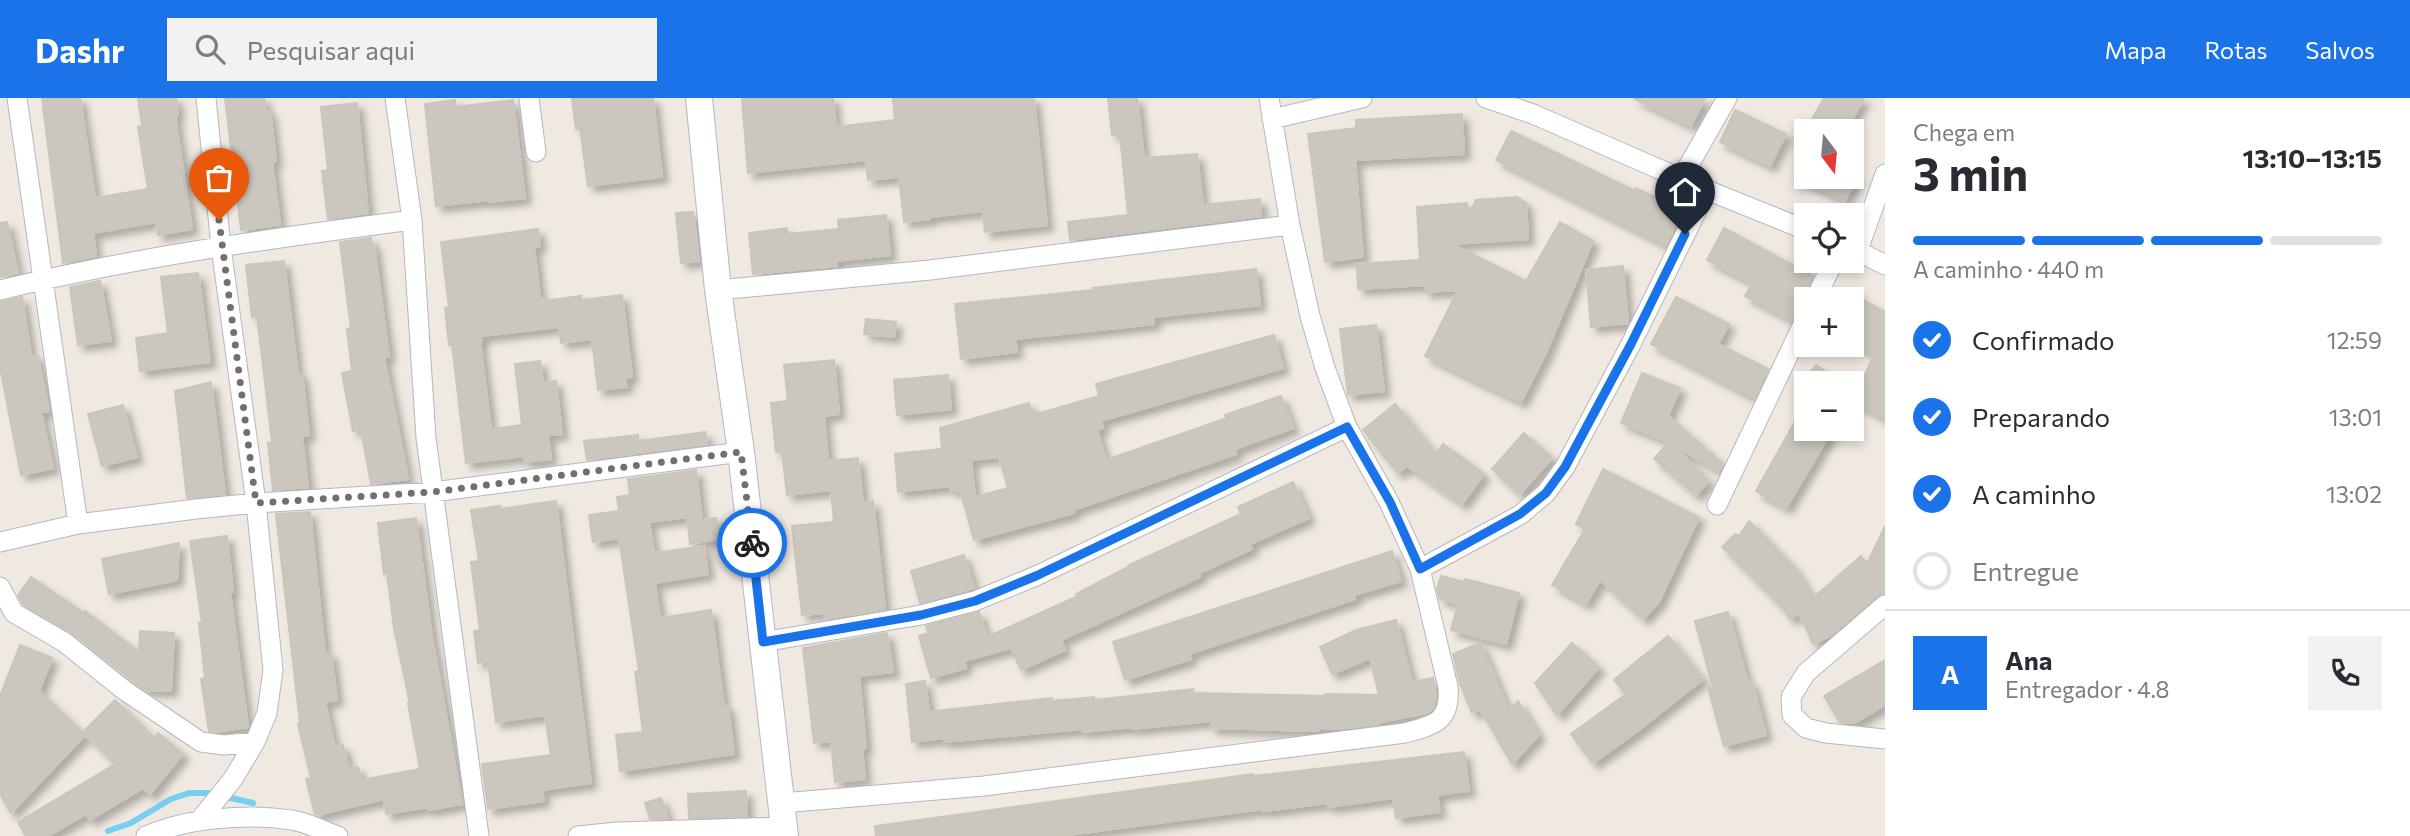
<!DOCTYPE html>
<html lang="pt">
<meta charset="utf-8">
<style>
:root{--surface:#fff;--page:#f2f2f3;--text:#2b2b33;--muted:#7c7c81;--line:#e1e1e2;--accent:#1a73e8}
body{margin:0;font-family:Commissioner,sans-serif;background:var(--page);color:var(--text);height:100vh;display:flex;flex-direction:column;font-size:26px;white-space:nowrap}
*{box-sizing:border-box;margin:0}
p{font-size:23px;color:var(--muted)}
.icon{flex:none;width:38px;height:38px;fill:none;stroke:currentColor;stroke-width:2;stroke-linecap:round;stroke-linejoin:round}
.map{position:relative;flex:1;overflow:hidden}
.drawer{display:flex;flex-direction:column;background:var(--surface);width:525px}
.drawer>*{flex:none}
.needle{width:46px;rotate:164deg}
.tools{position:absolute;left:1794px;top:21px;display:grid;gap:14px}
.tools a{display:grid;place-items:center;width:70px;height:70px;border-radius:0px;background:var(--surface);box-shadow:0 4px 10px #0003;font-size:35px}
.pin{position:absolute;display:grid;place-items:center;width:60px;height:60px;color:#fff;margin:-72px -30px;border-radius:50% 50% 50% 0;rotate:-45deg;box-shadow:0 0 7px #0007}
.pin .icon{rotate:45deg}
.courier{position:absolute;display:grid;place-items:center;width:70px;height:70px;margin:-35px;border:5px solid #1a73e8;border-radius:50%;background:#fff;color:#222;box-shadow:0 2px 9px #0007}
.overview em{font-style:normal;font-weight:700}
.overview div{display:flex;flex-direction:column-reverse}
.overview{display:flex;align-items:center;justify-content:space-between;height:119px;padding:0 28px}
h1{font-size:46px;font-weight:700;line-height:52px}
.bar{display:grid;grid-template-columns:repeat(4,1fr);gap:10px 7px;align-content:center;height:84px;padding:0 28px}
.bar i{height:9px;border-radius:5px;background:var(--line)}
.bar .on{background:var(--accent)}
.bar p{grid-column:span 4}
.line{display:flex;align-items:center;gap:18px;padding:0 28px;border-top:2px solid var(--line)}
.line div{flex:1}
.round{display:grid;place-items:center;flex:none;width:74px;height:74px;border-radius:0px;background:var(--page)}
ol{padding:0 28px;list-style:none}
li{display:flex;align-items:center;gap:21px;height:77px}
li p{margin-inline-start:auto}
li .icon{padding:7px;border-radius:50%;background:var(--accent);color:#fff;stroke-width:4}
li:last-child{color:var(--muted)}
li i{width:38px;height:38px;border:4px solid var(--line);border-radius:50%}
header{display:flex;align-items:center;gap:42px;box-sizing:border-box;height:98px;padding:0 35px;background:var(--accent);color:#fff}
header strong{font-size:33px}
nav{display:flex;gap:38px;margin-inline-start:auto;font-size:24px}
.search{width:490px;height:63px;background:var(--page);display:flex;align-items:center;gap:18px;box-sizing:border-box;padding:0 24px;border-radius:0px;color:var(--muted);font-size:26px}
main{display:flex;flex:1;min-height:0}
.map>svg:first-child{display:block}
.lines{fill:none;stroke-linecap:round;stroke-linejoin:round}
.stream{stroke:#75cff0;stroke-width:6}
.building{fill:#cbc7bf;stroke:#cbc5ba;stroke-width:2;fill-rule:evenodd;filter:url(#shadow)}
.street-casing{stroke:#b4b7c1;stroke-width:21}
.secondary-casing{stroke:#b4b7c1;stroke-width:28}
.street{stroke:#fff;stroke-width:19}
.secondary{stroke:#fff;stroke-width:26}
.done{stroke:#726f6d;stroke-width:7;stroke-dasharray:0 12.6}
.route{stroke:#1a73e8;stroke-width:9}
</style>
<header>
<strong>Dashr</strong>
<div class="search"><svg class="icon" aria-label="search" viewBox="0 0 24 24"><circle cx="10" cy="10" r="6"/><path d="M15 15l6 6"/></svg>Pesquisar aqui</div>
<nav><a>Mapa</a><a>Rotas</a><a>Salvos</a></nav>
</header>
<main>
<div class="map">
<svg width="1885" height="738" viewBox="0 0 1885 738">
<defs>
<filter id="shadow"><feDropShadow dx="6" dy="6" stdDeviation="3.5" flood-color="#0004"/></filter>
</defs>
<rect width="100%" height="100%" fill="#efe9e1"/>
<g class="lines">
<path class="stream" d="M108,733L131,725L171,701L189,695H209L253,705"/>
</g>
<path class="building" d="M42,0H80L95,100L148,91L138,29L142,28L138,0H176L178,17L175,18L192,131L158,137L156,124L93,135L96,158L63,165Z
M225,0H264L266,14L270,13L276,63L272,64L280,127L241,132Z
M572,0H653L662,79L588,88L580,30L576,31Z
M742,0H833L836,29L895,22L893,0H1034L1047,127L985,134L983,113L930,119V121L904,124L899,79L868,82L866,62L748,75Z
M1108,0H1137L1144,60L1197,56L1203,107L1260,101L1261,118L1070,142L1068,124L1128,117L1120,37H1112Z
M1633,0H1705L1691,28Z
M1824,0H1864L1846,33H1836L1812,21Z
M455,2V9L513,2L525,100L489,104V102L436,108L425,6Z
M357,5L368,115L328,121L322,73L328,72L321,9Z
M1735,12L1786,36L1770,68L1720,44Z
M1462,16L1464,56L1355,62L1363,159L1325,164L1308,36L1356,30V22Z
M1511,33L1635,93L1636,90L1683,113L1666,147L1496,62Z
M1794,79H1857L1845,103Z
M1517,99L1526,105L1528,141L1452,146L1526,183L1560,124L1593,143L1546,255L1521,304L1425,258L1458,192L1425,194V187L1358,191L1357,166L1420,162L1417,109L1467,105L1468,118L1476,102Z
M693,114L699,163L681,165L676,115Z
M886,117L890,157L836,163L837,168L753,176L749,135L787,130L788,136L839,131L838,122Z
M7,124L18,175L0,179V125Z
M1724,130L1813,178L1804,196V206L1795,214L1792,222L1745,198L1752,185L1707,162Z
M538,131L540,148L534,149L540,200H544V203L581,198V202L622,197L632,279L625,280L627,289L598,292L592,241L561,245L559,229L482,238V243H480L491,331L522,327L515,266L540,263L543,285L556,283L562,336L548,337L551,361L524,364V358L466,365L452,246L449,247L445,210L449,209L441,144Z
M371,140V147L374,146L389,259H384L408,381L371,386L361,331L353,333L342,275L352,273L347,231L351,230L340,144Z
M284,163L298,277L302,276L309,337L302,338L308,389L273,392L268,345L272,344L264,276L257,218L252,219L246,167Z
M1623,168L1628,225L1591,229L1586,172Z
M1256,171L1260,207L1154,219V226L1015,241L1017,254L961,261L955,206L1093,192V190Z
M198,175L210,264L140,273L136,240L168,235L161,179Z
M100,183L111,243L78,247L70,189Z
M1852,196L1885,214V321L1852,303L1874,257L1852,245Z
M22,199L31,258L37,257L49,313L41,314L53,370L21,377L0,269V204Z
M1676,199L1729,226L1718,246L1768,271L1755,300L1651,246Z
M866,221L896,224L894,239L864,236Z
M1376,227L1384,293L1348,297L1340,231Z
M1274,237L1283,270L1101,323L1103,330L1097,332L1106,362L1227,320L1225,317L1281,298L1293,330L1235,351L1236,356L1073,412L1074,415L974,442L960,392L951,393L950,388L898,394L895,356L942,351L940,330L1029,305L1033,317L1099,298L1096,286ZM999,359L1008,390L975,399L971,362Z
M834,262L839,316L824,318L828,363L858,360L863,405L873,403L885,511L825,521L824,515L802,517L792,428L834,424L831,392L787,397L782,353L776,354L771,305L788,303L784,267Z
M1816,267L1842,285H1802Z
M1642,275L1680,290L1668,318L1723,366L1719,373L1674,348L1709,383L1696,397L1654,361L1669,344L1621,325Z
M948,277L951,311L897,317L894,282Z
M211,284L225,396L187,400L175,293Z
M1806,304V331H1833L1786,410L1756,393Z
M1395,306L1436,356L1443,346L1484,376L1462,406L1407,368L1398,375L1363,332Z
M123,307L137,359L102,368L88,316Z
M705,334L707,346L587,362L584,343L638,337V343Z
M1524,335L1552,360L1520,396L1492,371Z
M1603,371L1699,419L1659,504L1643,521L1600,482L1586,506L1552,487L1585,431L1576,426Z
M696,372L702,422L716,420L719,441L690,446L687,419L649,424L654,455L704,448L708,476L655,485L660,520L711,512L724,609L728,608L734,656L620,673L616,637L643,634L635,574L639,573L619,440L593,444L589,417L619,413L617,399L630,397L628,381Z
M1293,384L1309,420L1250,446L1252,451L1199,475L1200,479L1061,542L1065,552L1021,572L1011,550L964,563L966,570L931,580L919,538L928,535L926,528L979,514L987,539L1078,498L1076,496L1130,468L1129,467L1241,416L1238,409Z
M556,403L591,685L542,692L544,703L488,711L482,666L551,657L545,617L496,624L488,563L478,565L474,533L480,532L471,464L479,463L471,412L500,408V411Z
M310,414L325,556L331,555L337,602L325,604L335,649L343,647L349,671L358,669L361,682L420,671L408,605H410L394,530L387,475L384,476L378,425L416,420L432,539L462,706L428,712V709L386,716L384,701L318,717L315,716L306,681L311,680L298,626L300,625L276,416Z
M1749,423L1794,469L1813,500L1861,458L1867,466L1885,428V495L1877,498L1830,538L1813,546L1799,515L1790,521L1783,510L1722,449L1735,436L1739,438Z
M227,438L233,494H230L248,629L217,634L209,633L201,581L205,580L199,525H202L190,443Z
M179,445L177,482L109,496L102,461Z
M1392,453L1401,483L1354,497L1355,501L1189,556L1191,561L1125,582L1113,544Z
M964,457L974,490L920,505L911,473Z
M1441,478L1464,484L1465,481L1519,495L1506,546L1451,532L1458,506L1440,501L1437,491Z
M31,479L84,515L85,513L139,554L140,533L174,535L171,593L146,592L71,534L23,506L18,497Z
M1728,514L1748,585L1752,584L1766,637L1724,648L1707,586L1714,594L1695,523Z
M1396,522L1412,584L1433,580L1436,600L1433,610L1427,615L1380,624V626L1338,631H1319V633L1211,630V623L1132,631V629L1083,634L1082,631L944,644V640L912,644L906,586L925,583L929,613L926,614L1052,600V603L1094,599V602L1193,591L1194,595L1325,598V596L1379,597L1370,560L1332,576L1320,549L1356,532Z
M887,535L893,574L859,578L866,650L862,651L865,681L835,684L831,643L814,645L803,550Z
M1668,538L1703,581L1639,632L1593,665L1571,636L1626,596L1614,582Z
M1480,545L1509,613L1518,603L1539,637L1512,666L1480,611L1472,615L1460,586L1453,556Z
M1572,545L1599,569L1557,617L1535,585Z
M20,547L52,560L39,593L85,637L11,715L0,696V598Z
M1885,562V607L1854,625L1840,624L1824,598Z
M115,602L154,640L158,635L183,656L150,696L143,690L90,722L86,716L48,738H26L18,724L115,666L83,634Z
M1464,654L1469,693L1437,697L1440,714L1396,720L1393,700L1328,709V705L1263,713V711L1060,738H876L875,728L1253,676L1254,678Z
M746,693L747,718L689,720L688,696Z
M661,700L668,720L650,721L645,705Z"/>
<g class="lines">
<defs>
<path id="street" d="M17,0L78,426
M395,0L412,122L426,340L479,738
M529,0L536,54
M1486,0L1533,16L1707,92L1806,132
M1272,21L1362,0
M1681,81L1727,0
M1852,150L1885,167
M1858,152L1885,76
M0,192C135,159 274,140 412,122
M718,192L930,172L1290,127
M1815,201L1834,163
M1717,407L1806,220
M0,444L78,426L196,411L256,405L433,394L741,354
M1420,471L1520,417L1546,395L1565,369L1631,246L1707,92
M0,489L14,515L64,544L124,592L201,644L224,647L255,644
M1885,507L1806,575L1791,599L1792,617L1806,630L1826,635L1885,641
M763,544L921,517L975,503L1036,478L1347,329
M782,705L984,688L1405,635C1434,627 1451,624 1448,589L1420,471L1389,404L1347,329L1325,270L1310,218L1290,127L1269,0
M199,723L233,681L255,644L267,615L273,572L256,405L221,149L206,0
M146,738C187,720 247,715 291,722C307,724 323,733 338,738
M578,738L617,734L784,729"/>
<path id="secondary" d="M699,0L718,192L741,354L785,738"/>
</defs>
<use href="#street" class="street-casing"/>
<use href="#secondary" class="secondary-casing"/>
<use href="#street" class="street"/>
<use href="#secondary" class="secondary"/>
</g>
<g class="lines">
<path class="done" d="M219,122L256,405L433,394L741,354L752,445"/>
<path class="route" d="M752,445L763,544L921,517L975,503L1036,478L1347,329L1390,404L1420,471L1520,416L1546,395L1565,369L1631,246L1685,136"/>
</g>
</svg>
<div class="tools">
<a><svg class="needle" viewBox="-14 -14 28 28"><path d="M0-13l5 13h-10z" fill="#e53935"/><path d="M0 13l5-13h-10z" fill="#7c7c81"/></svg></a>
<a><svg class="icon" aria-label="locate" viewBox="0 0 24 24"><circle cx="12" cy="12" r="6"/><path d="M12 2v4M12 18v4M2 12h4M18 12h4"/></svg></a>
<a>+</a>
<a>−</a>
</div>
<div class="pin" style="left:219px;top:122px;background:#ea580c"><svg class="icon" aria-label="bag" viewBox="0 0 24 24"><path d="M5 8h14l-1 12H6zM9 8a3 3 0 0 1 6 0"/></svg></div>
<div class="pin" style="left:1685px;top:136px;background:#1f2937"><svg class="icon" aria-label="home" viewBox="0 0 24 24"><path d="M3 11l9-7 9 7M6 9v11h12V9"/></svg></div>
<div class="courier" style="left:752px;top:445px"><svg class="icon" aria-label="bike" viewBox="0 0 24 24"><circle cx="6" cy="16" r="4"/><circle cx="18" cy="16" r="4"/><path d="M6 16l4-8h5l3 8M10 8l3 8H6M13 5h3"/></svg></div>
</div>
<section class="drawer">
<div class="overview"><div><h1>3 min</h1><p>Chega em</p></div><em>13:10–13:15</em></div>
<div class="bar"><i class="on"></i><i class="on"></i><i class="on"></i><i></i><p>A caminho · 440 m</p></div>
<ol>
<li><svg class="icon" aria-label="check" viewBox="0 0 24 24"><path d="M5 12l5 5 9-10"/></svg>Confirmado<p>12:59</p></li>
<li><svg class="icon" aria-label="check" viewBox="0 0 24 24"><path d="M5 12l5 5 9-10"/></svg>Preparando<p>13:01</p></li>
<li><svg class="icon" aria-label="check" viewBox="0 0 24 24"><path d="M5 12l5 5 9-10"/></svg>A caminho<p>13:02</p></li>
<li><i></i>Entregue</li>
</ol>
<div class="line" style="height:126px"><b class="round" style="background:var(--accent);color:#fff">A</b><div><b>Ana</b><p>Entregador · 4.8</p></div><a class="round"><svg class="icon" aria-label="phone" viewBox="0 0 24 24"><path d="M5 4h4l2 5-3 2q2 4 5 5l2-3 5 2v4C11 20 4 13 5 4z"/></svg></a></div>
</section>
</main>
